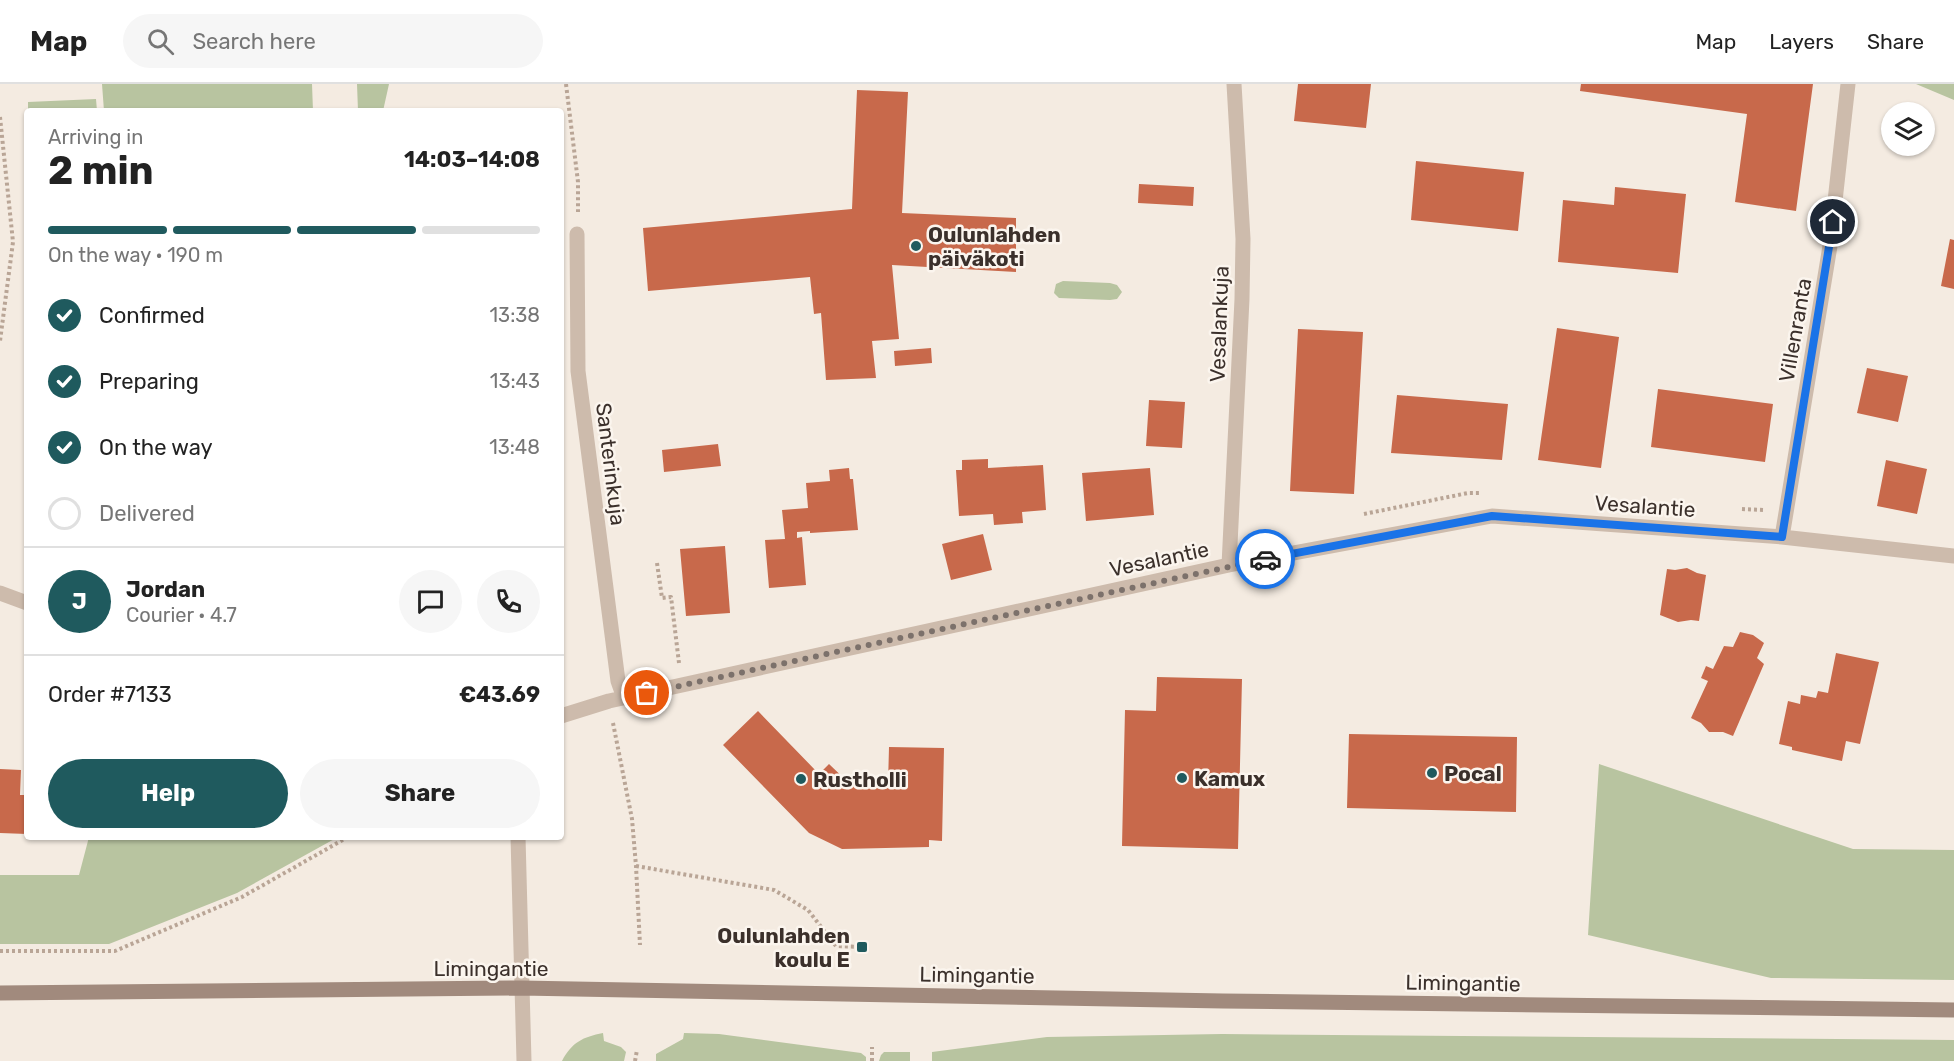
<!DOCTYPE html>
<meta charset="utf-8">
<style>
:root{--surface:#fff;--page:#f6f6f6;--text:#222;--muted:#767676;--line:#e0e0e0;--accent:#1f5a5e}
body{margin:0;font-family:Rubik,sans-serif;background:var(--page);color:var(--text);height:100vh;display:flex;flex-direction:column;font-size:22px;white-space:nowrap}
*{box-sizing:border-box;margin:0}
p{font-size:20px;color:var(--muted)}
.icon{flex:none;width:33px;height:33px;fill:none;stroke:currentColor;stroke-width:2;stroke-linecap:round;stroke-linejoin:round}
.map{position:relative;flex:1;overflow:hidden}
.details{position:absolute;left:24px;top:24px;width:540px;height:732px;display:flex;flex-direction:column;background:var(--surface);border-radius:6px;box-shadow:0 2px 4px #0004}
.details>*{flex:none}
.buttons{position:absolute;left:1881px;top:18px;display:grid;gap:12px}
.buttons a{display:grid;place-items:center;width:54px;height:54px;border-radius:50%;background:var(--surface);box-shadow:0 2px 4px #0004;font-size:30px}
.pin{position:absolute;display:grid;place-items:center;width:51px;height:51px;color:#fff;margin:-26px;border:3px solid #fff;border-radius:50%;box-shadow:0 2px 6px #0007}
.courier{position:absolute;display:grid;place-items:center;width:60px;height:60px;margin:-30px;border:4px solid #1a73e8;border-radius:50%;background:#fff;color:#222;box-shadow:0 2px 8px #0007}
.head em{font-style:normal;font-weight:700}
.head div{display:flex;flex-direction:column-reverse}
.head{display:flex;align-items:center;justify-content:space-between;height:102px;padding:0 24px}
h1{font-size:39px;font-weight:700;line-height:45px}
.bar{display:grid;grid-template-columns:repeat(4,1fr);gap:9px 6px;align-content:center;height:72px;padding:0 24px}
.bar i{height:8px;border-radius:4px;background:var(--line)}
.bar .current{background:var(--accent)}
.bar p{grid-column:span 4}
.line{display:flex;align-items:center;gap:15px;padding:0 24px;border-top:2px solid var(--line)}
.line div{flex:1}
.round{display:grid;place-items:center;flex:none;width:63px;height:63px;border-radius:32px;background:var(--page)}
ol{padding:0 24px;list-style:none}
li{display:flex;align-items:center;gap:18px;height:66px}
li p{margin-inline-start:auto}
li .icon{padding:6px;border-radius:50%;background:var(--accent);color:#fff;stroke-width:4}
li:last-child{color:var(--muted)}
li i{width:33px;height:33px;border:3px solid var(--line);border-radius:50%}
.primary-button{display:flex;gap:12px;margin-top:auto;padding:12px 24px}
.primary-button a{flex:1;height:69px;border-radius:36px;background:var(--accent);color:#fff;font-size:24px;font-weight:700;line-height:69px;text-align:center}
.primary-button a+a{background:var(--page);color:var(--text)}
header{display:flex;align-items:center;gap:36px;box-sizing:border-box;height:84px;padding:0 30px;background:var(--surface);border-bottom:2px solid var(--line)}
header strong{font-size:28px}
nav{display:flex;gap:33px;margin-inline-start:auto;font-size:21px}
.search{width:420px;height:54px;background:var(--page);display:flex;align-items:center;gap:15px;box-sizing:border-box;padding:0 21px;border-radius:33px;color:var(--muted);font-size:22px}
.map>svg:first-child{display:block}
.green{fill:#b8c4a0}
.building{fill:#c8694b}
.lines{fill:none;stroke-linecap:round;stroke-linejoin:round}
.path{stroke:#b9a596;stroke-width:4;stroke-dasharray:3 3;stroke-linecap:butt}
.street{stroke:#cdbbac;stroke-width:15}
.secondary{stroke:#a18a7d;stroke-width:15}
.done{stroke:#7c716b;stroke-width:6;stroke-dasharray:0 10.8}
.route{stroke:#1a73e8;stroke-width:8}
.poi-dot{fill:#1f5a5e;stroke:#fbf5ee;stroke-width:2}
.labels{text-anchor:middle;dominant-baseline:central;stroke-width:5;stroke-linejoin:round;paint-order:stroke}
.poi-label{font-size:21px;font-weight:bold;fill:#3b302b;stroke:#fbf5ee;text-anchor:start}
.street-label{font-size:21px;fill:#3b302b;stroke:#fbf5ee}
</style>
<header>
<strong>Map</strong>
<div class="search"><svg class="icon" aria-label="search" viewBox="0 0 24 24"><circle cx="10" cy="10" r="6"/><path d="M15 15l6 6"/></svg>Search here</div>
<nav><a>Map</a><a>Layers</a><a>Share</a></nav>
</header>
<div class="map">
<svg width="1954" height="977" viewBox="0 0 1954 977">
<rect width="100%" height="100%" fill="#f4ebe1"/>
<path class="green" d="M102,0H312L313,27H104Z
M357,0H389L383,27H358Z
M1916,0H1954V16Z
M96,15L97,27H28V18Z
M1063,197L1110,199L1117,201L1122,208L1117,215L1110,216L1059,214L1054,209L1056,200Z
M1599,680L1853,765L1954,766V896L1771,894L1588,851Z
M89,753H338L237,809L109,860H0V791H79Z
M603,949L604,957L621,963L626,968L624,977H562C572,958 583,953 603,949Z
M684,949L719,950L861,969L866,973V977H656V970L683,955Z
M1222,950L1954,956V977H932V968L1047,953Z
M884,968H910V977H879L881,971Z"/>
<path class="building" d="M1298,0H1371L1366,44L1294,37Z
M1581,0H1813L1796,127L1735,118L1747,30L1580,7Z
M857,6L908,8L902,129L1016,134V188L892,181L899,255L872,257L876,294L826,296L821,229L814,230L810,193L648,207L643,144L852,125Z
M1416,77L1524,88L1518,147L1411,136Z
M1139,100L1194,103L1193,122L1138,119Z
M1615,103L1686,110L1678,189L1558,178L1563,116L1614,121Z
M1950,155L1954,156V205L1941,202Z
M1557,244L1619,253L1601,384L1538,376Z
M1298,245L1363,248L1354,410L1290,407Z
M931,264L932,279L895,282L894,267Z
M1867,284L1908,292L1898,338L1857,329Z
M1658,305L1773,320L1765,378L1651,363Z
M1397,311L1508,320L1502,376L1391,369Z
M1149,316L1185,318L1182,364L1146,362Z
M718,360L721,382L664,388L662,366Z
M988,375V384L1043,381L1046,426L1022,428L1023,439L994,441L993,430L959,432L956,386H962V376Z
M1886,376L1927,385L1917,430L1877,422Z
M849,384L850,395H853L858,446L810,449V447L797,448V454L802,453L806,501L769,504L765,456L785,455L782,426L808,424L806,399L830,397L829,386Z
M1150,384L1154,431L1086,437L1082,389Z
M983,450L992,486L951,496L942,460Z
M725,462L730,529L686,532L680,465Z
M1687,484L1697,489L1706,491L1699,537L1691,536L1678,538L1660,531L1667,485L1675,486Z
M1740,548L1753,551L1764,559L1757,574L1764,580L1733,652L1723,648H1709L1701,639L1691,634L1708,597L1701,594L1706,582L1713,585L1724,562L1733,563Z
M1836,569L1879,578L1860,660L1846,657L1842,677L1792,666V663L1779,660L1788,617L1800,620L1801,611L1816,614L1818,607L1828,609Z
M1157,593L1242,595L1238,765L1122,762L1125,626L1156,627Z
M758,627L819,690L829,680L852,702L888,701L889,663L944,664L942,757L929,756V763L842,765L809,749L723,661Z
M1349,650L1517,653L1516,728L1347,724Z
M0,685L21,686L20,711H27V750L0,749Z"/>
<g class="lines">
<path class="path" d="M566,0L578,98V128
M0,33L13,158L0,257
M1742,425L1765,426
M1364,430L1468,409H1480
M657,479L662,514L671,513L679,579
M613,639L632,735L636,782L640,861
M636,782L774,806L808,826L836,862L862,863
M0,867H115L242,813L348,753
M635,977L637,966
M872,977V963"/>
<path class="street" d="M577,150L578,287L618,597L624,614
M1782,453L1830,162L1848,0
M1229,481L1242,215L1243,155L1234,0
M0,509L27,519
M561,632L609,617L1229,481L1492,432L1782,453L1954,472
M518,753L524,977"/>
<path class="secondary" d="M0,909L521,904L1223,917L1954,926"/>
</g>
<g class="lines">
<path class="done" d="M647,609L1265,475"/>
<path class="route" d="M1265,475L1492,432L1782,453L1833,138"/>
</g>
<g class="poi-dot">
<circle cx="916" cy="162" r="6"/>
<circle cx="1432" cy="689" r="6"/>
<circle cx="1182" cy="694" r="6"/>
<circle cx="801" cy="695" r="6"/>
<rect x="856" y="857" width="12" height="12" rx="3"/>
</g>
<g class="labels">
<g class="poi-label">
<text x="928" y="150">Oulunlahden<tspan x="928" dy="24">päiväkoti</tspan></text>
<text x="1444" y="689">Pocal</text>
<text x="1194" y="694">Kamux</text>
<text x="813" y="695">Rustholli</text>
<text x="850" y="851" text-anchor="end">Oulunlahden<tspan x="850" dy="24">koulu E</tspan></text>
</g>
<g class="street-label">
<text transform="translate(1219 240) rotate(-88)">Vesalankuja</text>
<text transform="translate(1795 246) rotate(-80)">Villenranta</text>
<text transform="translate(611 380) rotate(83)">Santerinkuja</text>
<text transform="translate(1645 422) rotate(4)">Vesalantie</text>
<text transform="translate(1159 475) rotate(-12)">Vesalantie</text>
<text x="491" y="884">Limingantie</text>
<text transform="translate(977 891) rotate(1)">Limingantie</text>
<text transform="translate(1463 899) rotate(1)">Limingantie</text>
</g>
</g>
</svg>
<div class="buttons">
<a><svg class="icon" aria-label="layers" viewBox="0 0 24 24"><path d="M12 4l9 5-9 5-9-5zM3 14l9 5 9-5"/></svg></a>
</div>
<div class="pin" style="left:647px;top:609px;background:#ea580c"><svg class="icon" aria-label="bag" viewBox="0 0 24 24"><path d="M5 8h14l-1 12H6zM9 8a3 3 0 0 1 6 0"/></svg></div>
<div class="pin" style="left:1833px;top:138px;background:#1f2937"><svg class="icon" aria-label="home" viewBox="0 0 24 24"><path d="M3 11l9-7 9 7M6 9v11h12V9"/></svg></div>
<div class="courier" style="left:1265px;top:475px"><svg class="icon" aria-label="car" viewBox="0 0 24 24"><path d="M5 17H2v-5l4-1 3-4h7l3 4 3 1v5h-3M9 17h6M6 11h13"/><circle cx="7" cy="17" r="2"/><circle cx="17" cy="17" r="2"/></svg></div>
<section class="details">
<div class="head"><div><h1>2 min</h1><p>Arriving in</p></div><em>14:03–14:08</em></div>
<div class="bar"><i class="current"></i><i class="current"></i><i class="current"></i><i></i><p>On the way · 190 m</p></div>
<ol>
<li><svg class="icon" aria-label="check" viewBox="0 0 24 24"><path d="M5 12l5 5 9-10"/></svg>Confirmed<p>13:38</p></li>
<li><svg class="icon" aria-label="check" viewBox="0 0 24 24"><path d="M5 12l5 5 9-10"/></svg>Preparing<p>13:43</p></li>
<li><svg class="icon" aria-label="check" viewBox="0 0 24 24"><path d="M5 12l5 5 9-10"/></svg>On the way<p>13:48</p></li>
<li><i></i>Delivered</li>
</ol>
<div class="line" style="height:108px"><b class="round" style="background:var(--accent);color:#fff">J</b><div><b>Jordan</b><p>Courier · 4.7</p></div><a class="round"><svg class="icon" aria-label="chat" viewBox="0 0 24 24"><path d="M4 5h16v11H9l-5 4z"/></svg></a><a class="round"><svg class="icon" aria-label="phone" viewBox="0 0 24 24"><path d="M5 4h4l2 5-3 2q2 4 5 5l2-3 5 2v4C11 20 4 13 5 4z"/></svg></a></div>
<div class="line" style="height:78px"><div>Order #7133</div><b>€43.69</b></div>
<div class="primary-button"><a>Help</a><a>Share</a></div>
</section>
</div>
